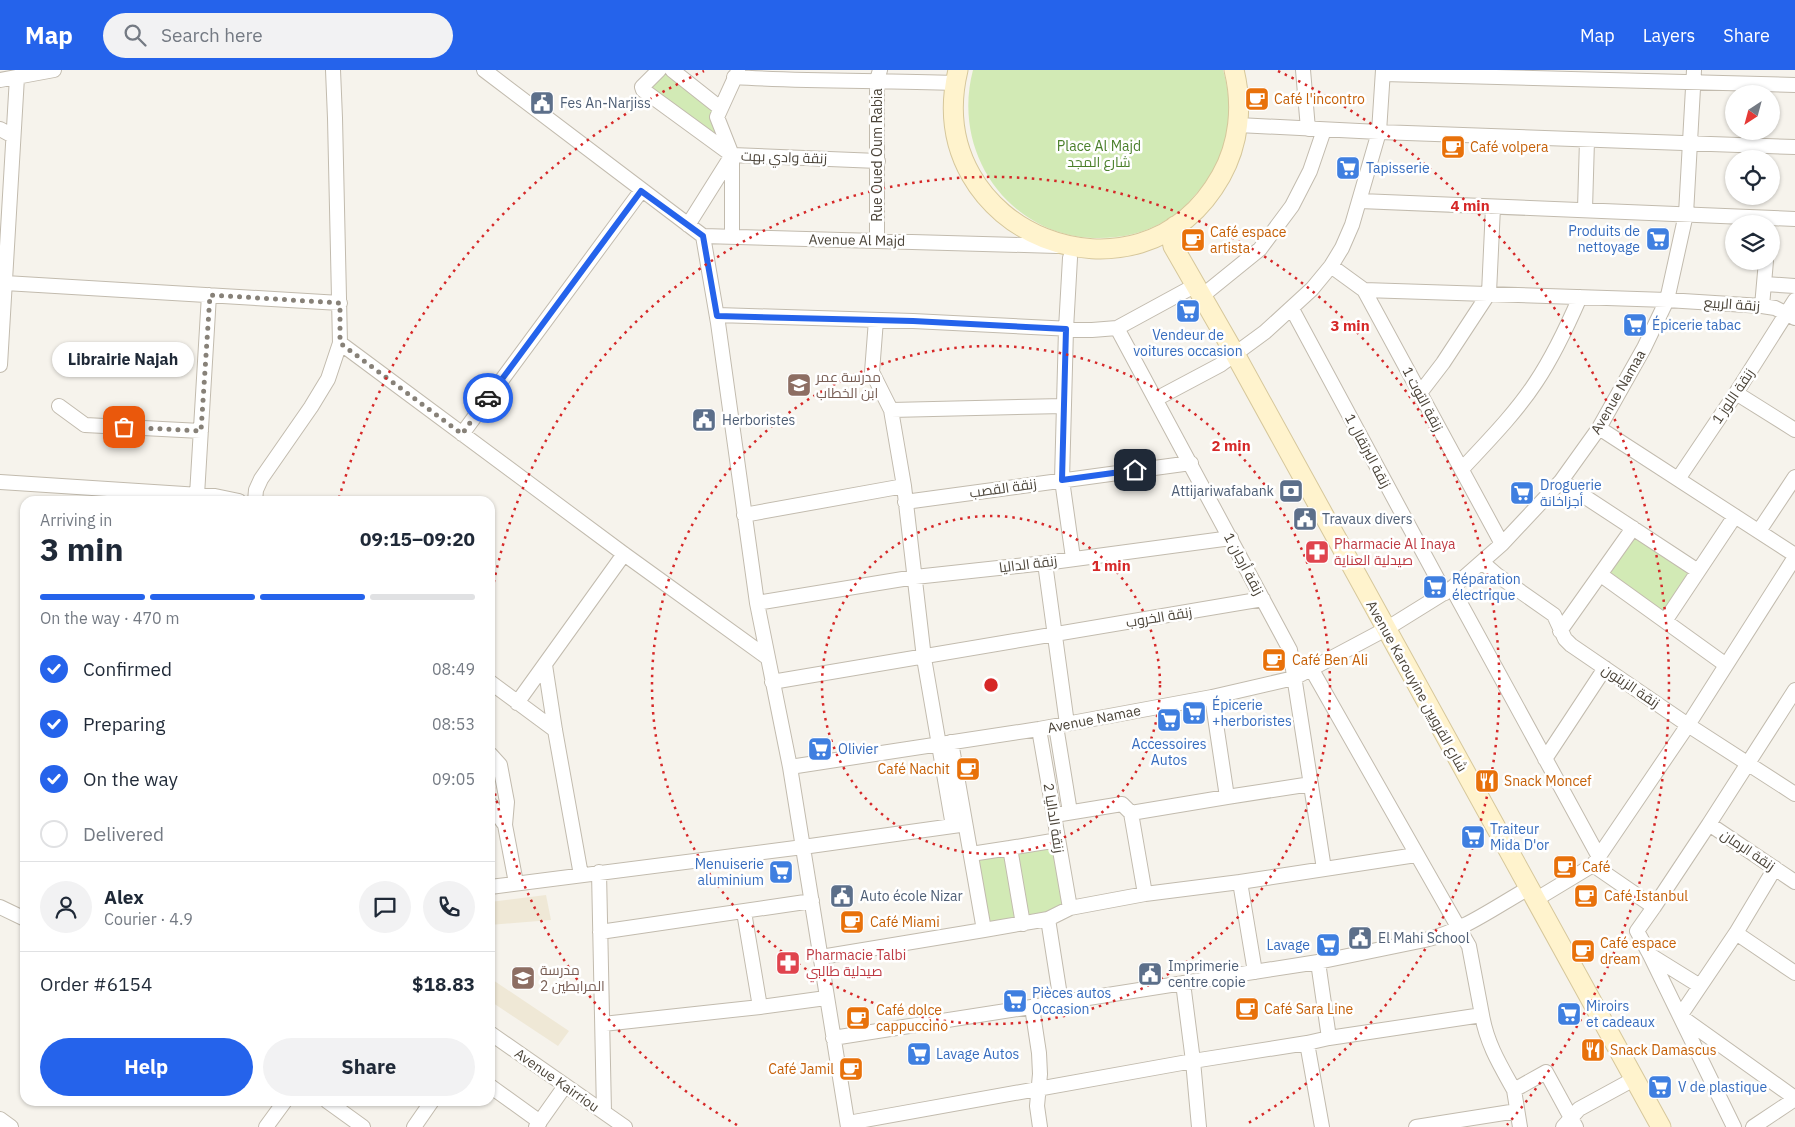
<!DOCTYPE html>
<meta charset="utf-8">
<style>
:root{--surface:#fff;--page:#f2f2f3;--text:#1f2937;--muted:#747a83;--line:#e0e1e3;--accent:#2563eb}
body{margin:0;font-family:"IBM Plex Sans",Cairo,sans-serif;background:var(--page);color:var(--text);height:100vh;display:flex;flex-direction:column;font-size:19px;white-space:nowrap}
*{box-sizing:border-box;margin:0}
p{font-size:16px;color:var(--muted)}
.icon{flex:none;width:28px;height:28px;fill:none;stroke:currentColor;stroke-width:2;stroke-linecap:round;stroke-linejoin:round}
.map{position:relative;flex:1;overflow:hidden}
.sheet{position:absolute;left:20px;top:426px;width:475px;height:610px;display:flex;flex-direction:column;background:var(--surface);border-radius:15px;box-shadow:0 1px 4px #0004}
.sheet>*{flex:none}
.needle{width:32px;rotate:216deg}
.controls{position:absolute;left:1725px;top:15px;display:grid;gap:10px}
.controls a{display:grid;place-items:center;width:55px;height:55px;border-radius:50%;background:var(--surface);box-shadow:0 1px 4px #0004;font-size:25px}
.pin{position:absolute;display:grid;place-items:center;width:42px;height:42px;color:#fff;margin:-21px;border-radius:10px;box-shadow:0 2px 8px #0006}
.courier{position:absolute;display:grid;place-items:center;width:50px;height:50px;margin:-25px;border:4px solid #2563eb;border-radius:50%;background:#fff;color:#222;box-shadow:0 1px 6px #0007}
.bubble{position:absolute;height:35px;border-radius:18px;background:var(--surface);box-shadow:0 1px 4px #0004;font-size:16px;font-weight:800;line-height:35px;text-align:center}
.head em{font-style:normal;font-weight:800}
.head div{display:flex;flex-direction:column-reverse}
.head{display:flex;align-items:center;justify-content:space-between;height:85px;padding:0 20px}
h1{font-size:32px;font-weight:800;line-height:38px}
.bar{display:grid;grid-template-columns:repeat(4,1fr);gap:8px 5px;align-content:center;height:60px;padding:0 20px}
.bar i{height:6px;border-radius:4px;background:var(--line)}
.bar .selected{background:var(--accent)}
.bar p{grid-column:span 4}
.line{display:flex;align-items:center;gap:12px;padding:0 20px;border-top:1px solid var(--line)}
.line div{flex:1}
.round{display:grid;place-items:center;flex:none;width:52px;height:52px;border-radius:26px;background:var(--page)}
ol{padding:0 20px;list-style:none}
li{display:flex;align-items:center;gap:15px;height:55px}
li p{margin-inline-start:auto}
li .icon{padding:5px;border-radius:50%;background:var(--accent);color:#fff;stroke-width:4}
li:last-child{color:var(--muted)}
li i{width:28px;height:28px;border:2px solid var(--line);border-radius:50%}
.button{display:flex;gap:10px;margin-top:auto;padding:10px 20px}
.button a{flex:1;height:58px;border-radius:30px;background:var(--accent);color:#fff;font-size:20px;font-weight:800;line-height:58px;text-align:center}
.button a+a{background:var(--page);color:var(--text)}
header{display:flex;align-items:center;gap:30px;box-sizing:border-box;height:70px;padding:0 25px;background:var(--accent);color:#fff}
header strong{font-size:24px}
nav{display:flex;gap:28px;margin-inline-start:auto;font-size:18px}
.search{width:350px;height:45px;background:var(--page);display:flex;align-items:center;gap:12px;box-sizing:border-box;padding:0 18px;border-radius:28px;color:var(--muted);font-size:19px}
.map>svg:first-child{display:block}
.education{fill:#efe8d6}
.green{fill:#d2eab5}
.lines{fill:none;stroke-linecap:round;stroke-linejoin:round}
.street-casing{stroke:#c2bbae;stroke-width:16}
.secondary-casing{stroke:#d6c79b;stroke-width:21}
.street{stroke:#fff;stroke-width:14}
.secondary{stroke:#fff3cd;stroke-width:19}
.done{stroke:#878178;stroke-width:5;stroke-dasharray:0 9}
.route{stroke:#2563eb;stroke-width:6}
.ring{fill:none;stroke:#d62828;stroke-width:2.5;stroke-dasharray:2.5 5}
.labels{text-anchor:middle;dominant-baseline:central;stroke-width:5;stroke-linejoin:round;paint-order:stroke}
.food-label{font-size:14px;fill:#c56008;stroke:#fff;text-anchor:start}
.service-label{font-size:14px;fill:#4e5e75;stroke:#fff;text-anchor:start}
.park-label{font-size:14px;fill:#4a7f2a;stroke:#fff}
.street-label{font-size:14px;fill:#4b4439;stroke:#fff}
.shop-label{font-size:14px;fill:#366cbe;stroke:#fff;text-anchor:start}
.education-label{font-size:14px;fill:#785e54;stroke:#fff;text-anchor:start}
.health-label{font-size:14px;fill:#be3a42;stroke:#fff;text-anchor:start}
.centre{fill:#d62828;stroke:#fff;stroke-width:2.5}
.ring-label{font-size:15px;text-anchor:middle;font-weight:bold;fill:#d62828;stroke:#fff;stroke-width:5;stroke-linejoin:round;paint-order:stroke}
</style>
<header>
<strong>Map</strong>
<div class="search"><svg class="icon" aria-label="search" viewBox="0 0 24 24"><circle cx="10" cy="10" r="6"/><path d="M15 15l6 6"/></svg>Search here</div>
<nav><a>Map</a><a>Layers</a><a>Share</a></nav>
</header>
<div class="map">
<svg width="1795" height="1057" viewBox="0 0 1795 1057">
<rect width="100%" height="100%" fill="#f6f3ec"/>
<path class="education" d="M546,825L551,850L490,855V832Z
M490,908L569,961L558,976L490,931Z"/>
<path class="green" d="M663,0L717,42L732,85L643,18Z
M973,0H1223C1235,39 1229,83 1204,114C1196,124 1188,134 1178,142C1161,156 1137,165 1116,167C1020,179 949,91 973,0Z
M1633,460L1695,500L1662,549L1602,505Z
M1058,770L1070,838L984,860L971,784Z"/>
<g class="lines">
<defs>
<path id="street" d="M484,0L703,166
M659,0L642,17L643,20L732,85L878,91
M672,0L720,38
M1303,0L1308,59
M1383,4L1795,15
M734,7C808,12 881,10 955,13
M0,10L54,0
M1238,55L1379,62L1795,77
M0,59L13,66
M1360,131L1795,149
M1585,139L1587,70
M688,155L732,85
M703,166L718,253L757,533L790,697L848,1057
M703,166L1057,176
M732,167V85L717,47L738,1
M877,170V10L880,0
M1070,188L1066,259L1062,410L1073,488
M1331,196L1364,220L1502,474
M5,213L340,233
M1765,214L1795,216
M1364,220L1667,230L1762,236L1775,238L1795,248
M1202,226L1260,179L1292,136L1310,101L1324,60
M1762,236L1766,191
M1292,239L1445,523
M717,245L913,251L1092,260L1117,258L1290,580L1324,799
M876,250L872,302L891,340L904,416L924,588L953,756
M1117,258L1196,215
M340,273L624,484L768,588
M0,295L17,7
M1420,323L1443,293L1489,223L1493,137
M1736,323L1795,360
M1156,329L1220,295L1265,262L1312,219L1331,196L1342,178L1352,155L1379,62L1383,0
M59,336L85,355L201,361
M891,340L1064,336
M1599,358L1795,485
M462,364L641,121
M1462,399C1487,372 1515,344 1536,312C1554,285 1567,257 1580,227
M1678,409L1736,323L1795,230
M1561,411L1698,501
M0,412L215,426L239,431
M197,425L209,225
M255,431L256,420L261,409L311,337L328,309L340,273L335,48L333,0
M905,432L1191,393
M744,445L904,416
M1759,461L1795,407
M1482,492L1497,505L1554,545L1565,569L1571,575L1688,655L1795,724
M1045,493L1067,654
M1601,505L1726,595
M1452,518L1599,787
M757,533L915,507L1045,493L1231,468
M1665,551L1735,446
M1560,561L1633,458
M545,595L555,660L581,805
M1312,600L1469,876L1482,945
M490,612L555,660
M772,612L1263,529
M517,633L624,484
M1056,656L1070,742
M1039,659L1070,838
M951,672L984,860L1048,849L1070,838L1145,824L1240,812L1416,785
M490,684L500,695L507,732L505,755L516,813
M1545,689L1605,598
M790,697L1039,659L1212,627L1294,608L1386,559L1452,518L1502,474L1561,411L1599,358L1644,278L1667,230L1686,144L1694,0
M1227,727L1311,714
M490,734L505,755
M1061,744L1122,734L1131,743
M1709,754L1795,620
M1010,778L1058,770
M971,784L1010,778L1023,854
M1593,795L1654,837L1637,861L1650,885L1700,916
M1775,798L1736,863L1680,946L1795,1028
M599,802L604,1042
M1240,812L1255,902
M490,817L803,777L960,755
M1145,824L1131,743L1227,727L1212,627
M1535,830L1593,795L1688,655L1795,487
M0,837L25,849
M1654,837L1709,754L1795,812
M744,842L760,937
M1048,849L1061,932
M600,862L812,831
M1736,863L1795,903
M1650,885L1734,1057
M821,887L984,860
M1318,892L1329,968
M1183,913L1193,991L1199,1057
M1032,937L1039,983L1040,1004L1037,1036L1040,1057
M603,954L760,937L826,928
M490,963L625,1057
M833,968L1318,892L1425,870C1463,861 1495,837 1529,818
M490,1016L540,1052
M327,1031L363,1057
M0,1049L11,1057
M848,1053L1193,991L1307,973
M266,1057L285,1031
M414,1057L432,1031
M536,1057L565,1016
M1322,1057L1307,973L1329,968L1482,945C1487,974 1500,995 1514,1020
M1416,1057L1517,1041
M1520,1057L1514,1020L1546,1002L1576,1057
M1563,1057L1579,1039L1634,1009
M1753,1057L1795,1029"/>
<path id="secondary" d="M958,0C919,163 1140,250 1221,106C1239,74 1243,36 1234,0
M1175,156L1171,166L1173,176L1235,284L1661,1057"/>
</defs>
<use href="#street" class="street-casing"/>
<use href="#secondary" class="secondary-casing"/>
<use href="#street" class="street"/>
<use href="#secondary" class="secondary"/>
</g>
<g class="lines">
<path class="done" d="M124,357L201,361L210,225L340,233V273L462,364L488,328"/>
<path class="route" d="M488,328L641,121L703,166L717,246L913,251L1066,259L1062,410L1135,400"/>
</g>
<g class="ring">
<circle cx="991" cy="615" r="169"/>
<circle cx="991" cy="615" r="339"/>
<path d="M737 1055A508 508 0 0 1 491 703M491 527A508 508 0 1 1 1245 1055"/>
<path d="M339 428A678 678 0 0 1 704 1M1278 1A678 678 0 0 1 1507 1055"/>
</g>
<defs>
<symbol id="cafe-square" viewBox="-11 -11 22 22"><rect x="-9" y="-9" width="18" height="18" rx="4" fill="#e8710a" stroke="#fff"/><path d="M-5.5-4.5H6V0H3Q3 3.5 0 3.5H-2.5Q-5.5 3.5-5.5 0ZM3-3.2v2h1.7v-2ZM-6 4.5H4V6H-6Z" fill="#fff"/></symbol>
<symbol id="civic-square" viewBox="-11 -11 22 22"><rect x="-9" y="-9" width="18" height="18" rx="4" fill="#5c6f8a" stroke="#fff"/><path d="M-.6-6.5H3V-4.5H.6V-3L4-1V1h2V6H-6V1h2V-1L-.6-3ZM-1.2 2.5V6h2.4V2.5Z" fill="#fff"/></symbol>
<symbol id="supermarket-square" viewBox="-11 -11 22 22"><rect x="-9" y="-9" width="18" height="18" rx="4" fill="#3f7fe0" stroke="#fff"/><path d="M-6-5.5h2.5l.6 2H6L4.5 2H-2.5L-4.4-4H-6ZM-1.5 3.2a1.3 1.3 0 1 0 .1 0ZM3 3.2a1.3 1.3 0 1 0 .1 0Z" fill="#fff"/></symbol>
<symbol id="school-square" viewBox="-11 -11 22 22"><rect x="-9" y="-9" width="18" height="18" rx="4" fill="#8d6e63" stroke="#fff"/><path d="M0-5L7-2L0 1L-7-2ZM-4 1L0 2.5L4 1V4Q0 6-4 4Z" fill="#fff"/></symbol>
<symbol id="bank-square" viewBox="-11 -11 22 22"><rect x="-9" y="-9" width="18" height="18" rx="4" fill="#5c6f8a" stroke="#fff"/><path d="M-6-4H6V4H-6ZM0-2.3a2.3 2.3 0 1 0 0 4.6a2.3 2.3 0 1 0 0-4.6Z" fill="#fff"/></symbol>
<symbol id="pharmacy-square" viewBox="-11 -11 22 22"><rect x="-9" y="-9" width="18" height="18" rx="4" fill="#e0444e" stroke="#fff"/><path d="M-2-6h4v4h4v4h-4v4h-4v-4h-4v-4h4Z" fill="#fff"/></symbol>
<symbol id="restaurant-square" viewBox="-11 -11 22 22"><rect x="-9" y="-9" width="18" height="18" rx="4" fill="#e8710a" stroke="#fff"/><path d="M-5-6h1v4h1v-4h1v4h1v-4h1v5L-1.5 .5V6h-2V.5L-5-1ZM5-6V6H3V1.5H1.5Q1.5-4 5-6Z" fill="#fff"/></symbol>
</defs>
<g fill-rule="evenodd">
<use href="#cafe-square" x="1243" y="15" width="28" height="28"/>
<use href="#civic-square" x="528" y="19" width="28" height="28"/>
<use href="#cafe-square" x="1439" y="63" width="28" height="28"/>
<use href="#supermarket-square" x="1334" y="84" width="28" height="28"/>
<use href="#supermarket-square" x="1644" y="155" width="28" height="28"/>
<use href="#cafe-square" x="1179" y="156" width="28" height="28"/>
<use href="#supermarket-square" x="1174" y="227" width="28" height="28"/>
<use href="#supermarket-square" x="1621" y="241" width="28" height="28"/>
<use href="#school-square" x="785" y="301" width="28" height="28"/>
<use href="#civic-square" x="690" y="336" width="28" height="28"/>
<use href="#bank-square" x="1277" y="407" width="28" height="28"/>
<use href="#supermarket-square" x="1508" y="409" width="28" height="28"/>
<use href="#civic-square" x="1291" y="435" width="28" height="28"/>
<use href="#pharmacy-square" x="1303" y="468" width="28" height="28"/>
<use href="#supermarket-square" x="1421" y="503" width="28" height="28"/>
<use href="#cafe-square" x="1260" y="576" width="28" height="28"/>
<use href="#supermarket-square" x="1180" y="629" width="28" height="28"/>
<use href="#supermarket-square" x="1155" y="636" width="28" height="28"/>
<use href="#supermarket-square" x="806" y="665" width="28" height="28"/>
<use href="#cafe-square" x="954" y="685" width="28" height="28"/>
<use href="#restaurant-square" x="1473" y="697" width="28" height="28"/>
<use href="#supermarket-square" x="1459" y="753" width="28" height="28"/>
<use href="#cafe-square" x="1551" y="783" width="28" height="28"/>
<use href="#supermarket-square" x="767" y="788" width="28" height="28"/>
<use href="#civic-square" x="828" y="812" width="28" height="28"/>
<use href="#cafe-square" x="1572" y="812" width="28" height="28"/>
<use href="#cafe-square" x="838" y="838" width="28" height="28"/>
<use href="#civic-square" x="1346" y="854" width="28" height="28"/>
<use href="#supermarket-square" x="1314" y="861" width="28" height="28"/>
<use href="#cafe-square" x="1569" y="867" width="28" height="28"/>
<use href="#pharmacy-square" x="774" y="879" width="28" height="28"/>
<use href="#civic-square" x="1136" y="890" width="28" height="28"/>
<use href="#school-square" x="509" y="894" width="28" height="28"/>
<use href="#supermarket-square" x="1001" y="917" width="28" height="28"/>
<use href="#cafe-square" x="1233" y="925" width="28" height="28"/>
<use href="#supermarket-square" x="1555" y="930" width="28" height="28"/>
<use href="#cafe-square" x="844" y="934" width="28" height="28"/>
<use href="#restaurant-square" x="1579" y="966" width="28" height="28"/>
<use href="#supermarket-square" x="905" y="970" width="28" height="28"/>
<use href="#cafe-square" x="837" y="985" width="28" height="28"/>
<use href="#supermarket-square" x="1646" y="1003" width="28" height="28"/>
</g>
<g class="labels">
<g class="food-label">
<text x="1274" y="29">Café l'incontro</text>
<text x="1470" y="77">Café volpera</text>
<text x="1210" y="162">Café espace<tspan x="1210" dy="16">artista</tspan></text>
<text x="1292" y="590">Café Ben Ali</text>
<text x="950" y="699" text-anchor="end">Café Nachit</text>
<text x="1504" y="711">Snack Moncef</text>
<text x="1582" y="797">Café</text>
<text x="1604" y="826">Café Istanbul</text>
<text x="870" y="852">Café Miami</text>
<text x="1600" y="873">Café espace<tspan x="1600" dy="16">dream</tspan></text>
<text x="1264" y="939">Café Sara Line</text>
<text x="876" y="940">Café dolce<tspan x="876" dy="16">cappuccino</tspan></text>
<text x="1610" y="980">Snack Damascus</text>
<text x="834" y="999" text-anchor="end">Café Jamil</text>
</g>
<g class="service-label">
<text x="560" y="33">Fes An-Narjiss</text>
<text x="722" y="350">Herboristes</text>
<text x="1274" y="421" text-anchor="end">Attijariwafabank</text>
<text x="1322" y="449">Travaux divers</text>
<text x="860" y="826">Auto école Nizar</text>
<text x="1378" y="868">El Mahi School</text>
<text x="1168" y="896">Imprimerie<tspan x="1168" dy="16">centre copie</tspan></text>
</g>
<g class="park-label">
<text x="1099" y="76">Place Al Majd<tspan x="1099" dy="16">شارع المجد</tspan></text>
</g>
<g class="street-label">
<text transform="translate(877 85) rotate(-90)">Rue Oued Oum Rabia</text>
<text transform="translate(784 87) rotate(2)">زنقة وادي بهت</text>
<text transform="translate(857 170) rotate(1)">Avenue Al Majd</text>
<text transform="translate(1732 234) rotate(4)">زنقة الربيع</text>
<text transform="translate(1618 322) rotate(-60)">Avenue Namaa</text>
<text transform="translate(1733 326) rotate(-56)">زنقة اللوز 1</text>
<text transform="translate(1423 329) rotate(62)">زنقة التوت 1</text>
<text transform="translate(1368 381) rotate(62)">زنقة البرتقال 1</text>
<text transform="translate(1003 418) rotate(-8)">زنقة القصب</text>
<text transform="translate(1028 494) rotate(-7)">زنقة الداليا</text>
<text transform="translate(1244 494) rotate(62)">زنقة أرجان 1</text>
<text transform="translate(1159 547) rotate(-9)">زنقة الخروب</text>
<text transform="translate(1417 616) rotate(61)">Avenue Karouyine شارع القرويين</text>
<text transform="translate(1631 616) rotate(34)">زنقة الزيتون</text>
<text transform="translate(1094 649) rotate(-11)">Avenue Namae</text>
<text transform="translate(1054 748) rotate(81)">زنقة الداليا 2</text>
<text transform="translate(1748 780) rotate(34)">زنقة الرمان</text>
<text transform="translate(557 1010) rotate(35)">Avenue Kairriou</text>
</g>
<g class="shop-label">
<text x="1366" y="98">Tapisserie</text>
<text x="1640" y="161" text-anchor="end">Produits de<tspan x="1640" dy="16">nettoyage</tspan></text>
<text x="1652" y="255">Épicerie tabac</text>
<text x="1188" y="265" text-anchor="middle">Vendeur de<tspan x="1188" dy="16">voitures occasion</tspan></text>
<text x="1540" y="415">Droguerie<tspan x="1540" dy="16">أجزاخانة</tspan></text>
<text x="1452" y="509">Réparation<tspan x="1452" dy="16">électrique</tspan></text>
<text x="1212" y="635">Épicerie<tspan x="1212" dy="16">+herboristes</tspan></text>
<text x="1169" y="674" text-anchor="middle">Accessoires<tspan x="1169" dy="16">Autos</tspan></text>
<text x="838" y="679">Olivier</text>
<text x="1490" y="759">Traiteur<tspan x="1490" dy="16">Mida D'or</tspan></text>
<text x="764" y="794" text-anchor="end">Menuiserie<tspan x="764" dy="16">aluminium</tspan></text>
<text x="1310" y="875" text-anchor="end">Lavage</text>
<text x="1032" y="923">Pièces autos<tspan x="1032" dy="16">Occasion</tspan></text>
<text x="1586" y="936">Miroirs<tspan x="1586" dy="16">et cadeaux</tspan></text>
<text x="936" y="984">Lavage Autos</text>
<text x="1678" y="1017">V de plastique</text>
</g>
<g class="education-label">
<text x="816" y="307">مدرسة عمر<tspan x="816" dy="16">ابن الخطاب</tspan></text>
<text x="540" y="900">مدرسة<tspan x="540" dy="16">المرابطين 2</tspan></text>
</g>
<g class="health-label">
<text x="1334" y="474">Pharmacie Al Inaya<tspan x="1334" dy="16">صيدلية العناية</tspan></text>
<text x="806" y="885">Pharmacie Talbi<tspan x="806" dy="16">صيدلية طالبي</tspan></text>
</g>
</g>
<circle cx="991" cy="615" r="8" class="centre"/>
<g class="ring-label">
<text x="1470" y="141">4 min</text>
<text x="1350" y="261">3 min</text>
<text x="1231" y="381">2 min</text>
<text x="1111" y="501">1 min</text>
</g>
</svg>
<div class="controls">
<a><svg class="needle" viewBox="-14 -14 28 28"><path d="M0-13l5 13h-10z" fill="#e53935"/><path d="M0 13l5-13h-10z" fill="#747a83"/></svg></a>
<a><svg class="icon" aria-label="locate" viewBox="0 0 24 24"><circle cx="12" cy="12" r="6"/><path d="M12 2v4M12 18v4M2 12h4M18 12h4"/></svg></a>
<a><svg class="icon" aria-label="layers" viewBox="0 0 24 24"><path d="M12 4l9 5-9 5-9-5zM3 14l9 5 9-5"/></svg></a>
</div>
<div class="pin" style="left:124px;top:357px;background:#ea580c"><svg class="icon" aria-label="bag" viewBox="0 0 24 24"><path d="M5 8h14l-1 12H6zM9 8a3 3 0 0 1 6 0"/></svg></div>
<div class="pin" style="left:1135px;top:400px;background:#1f2937"><svg class="icon" aria-label="home" viewBox="0 0 24 24"><path d="M3 11l9-7 9 7M6 9v11h12V9"/></svg></div>
<div class="courier" style="left:488px;top:328px"><svg class="icon" aria-label="car" viewBox="0 0 24 24"><path d="M5 17H2v-5l4-1 3-4h7l3 4 3 1v5h-3M9 17h6M6 11h13"/><circle cx="7" cy="17" r="2"/><circle cx="17" cy="17" r="2"/></svg></div>
<div class="bubble" style="left:52px;top:272px;width:142px">Librairie Najah</div>
<section class="sheet">
<div class="head"><div><h1>3 min</h1><p>Arriving in</p></div><em>09:15–09:20</em></div>
<div class="bar"><i class="selected"></i><i class="selected"></i><i class="selected"></i><i></i><p>On the way · 470 m</p></div>
<ol>
<li><svg class="icon" aria-label="check" viewBox="0 0 24 24"><path d="M5 12l5 5 9-10"/></svg>Confirmed<p>08:49</p></li>
<li><svg class="icon" aria-label="check" viewBox="0 0 24 24"><path d="M5 12l5 5 9-10"/></svg>Preparing<p>08:53</p></li>
<li><svg class="icon" aria-label="check" viewBox="0 0 24 24"><path d="M5 12l5 5 9-10"/></svg>On the way<p>09:05</p></li>
<li><i></i>Delivered</li>
</ol>
<div class="line" style="height:90px"><a class="round"><svg class="icon" aria-label="person" viewBox="0 0 24 24"><circle cx="12" cy="8" r="4"/><path d="M4 21q1-7 8-7t8 7"/></svg></a><div><b>Alex</b><p>Courier · 4.9</p></div><a class="round"><svg class="icon" aria-label="chat" viewBox="0 0 24 24"><path d="M4 5h16v11H9l-5 4z"/></svg></a><a class="round"><svg class="icon" aria-label="phone" viewBox="0 0 24 24"><path d="M5 4h4l2 5-3 2q2 4 5 5l2-3 5 2v4C11 20 4 13 5 4z"/></svg></a></div>
<div class="line" style="height:65px"><div>Order #6154</div><b>$18.83</b></div>
<div class="button"><a>Help</a><a>Share</a></div>
</section>
</div>
